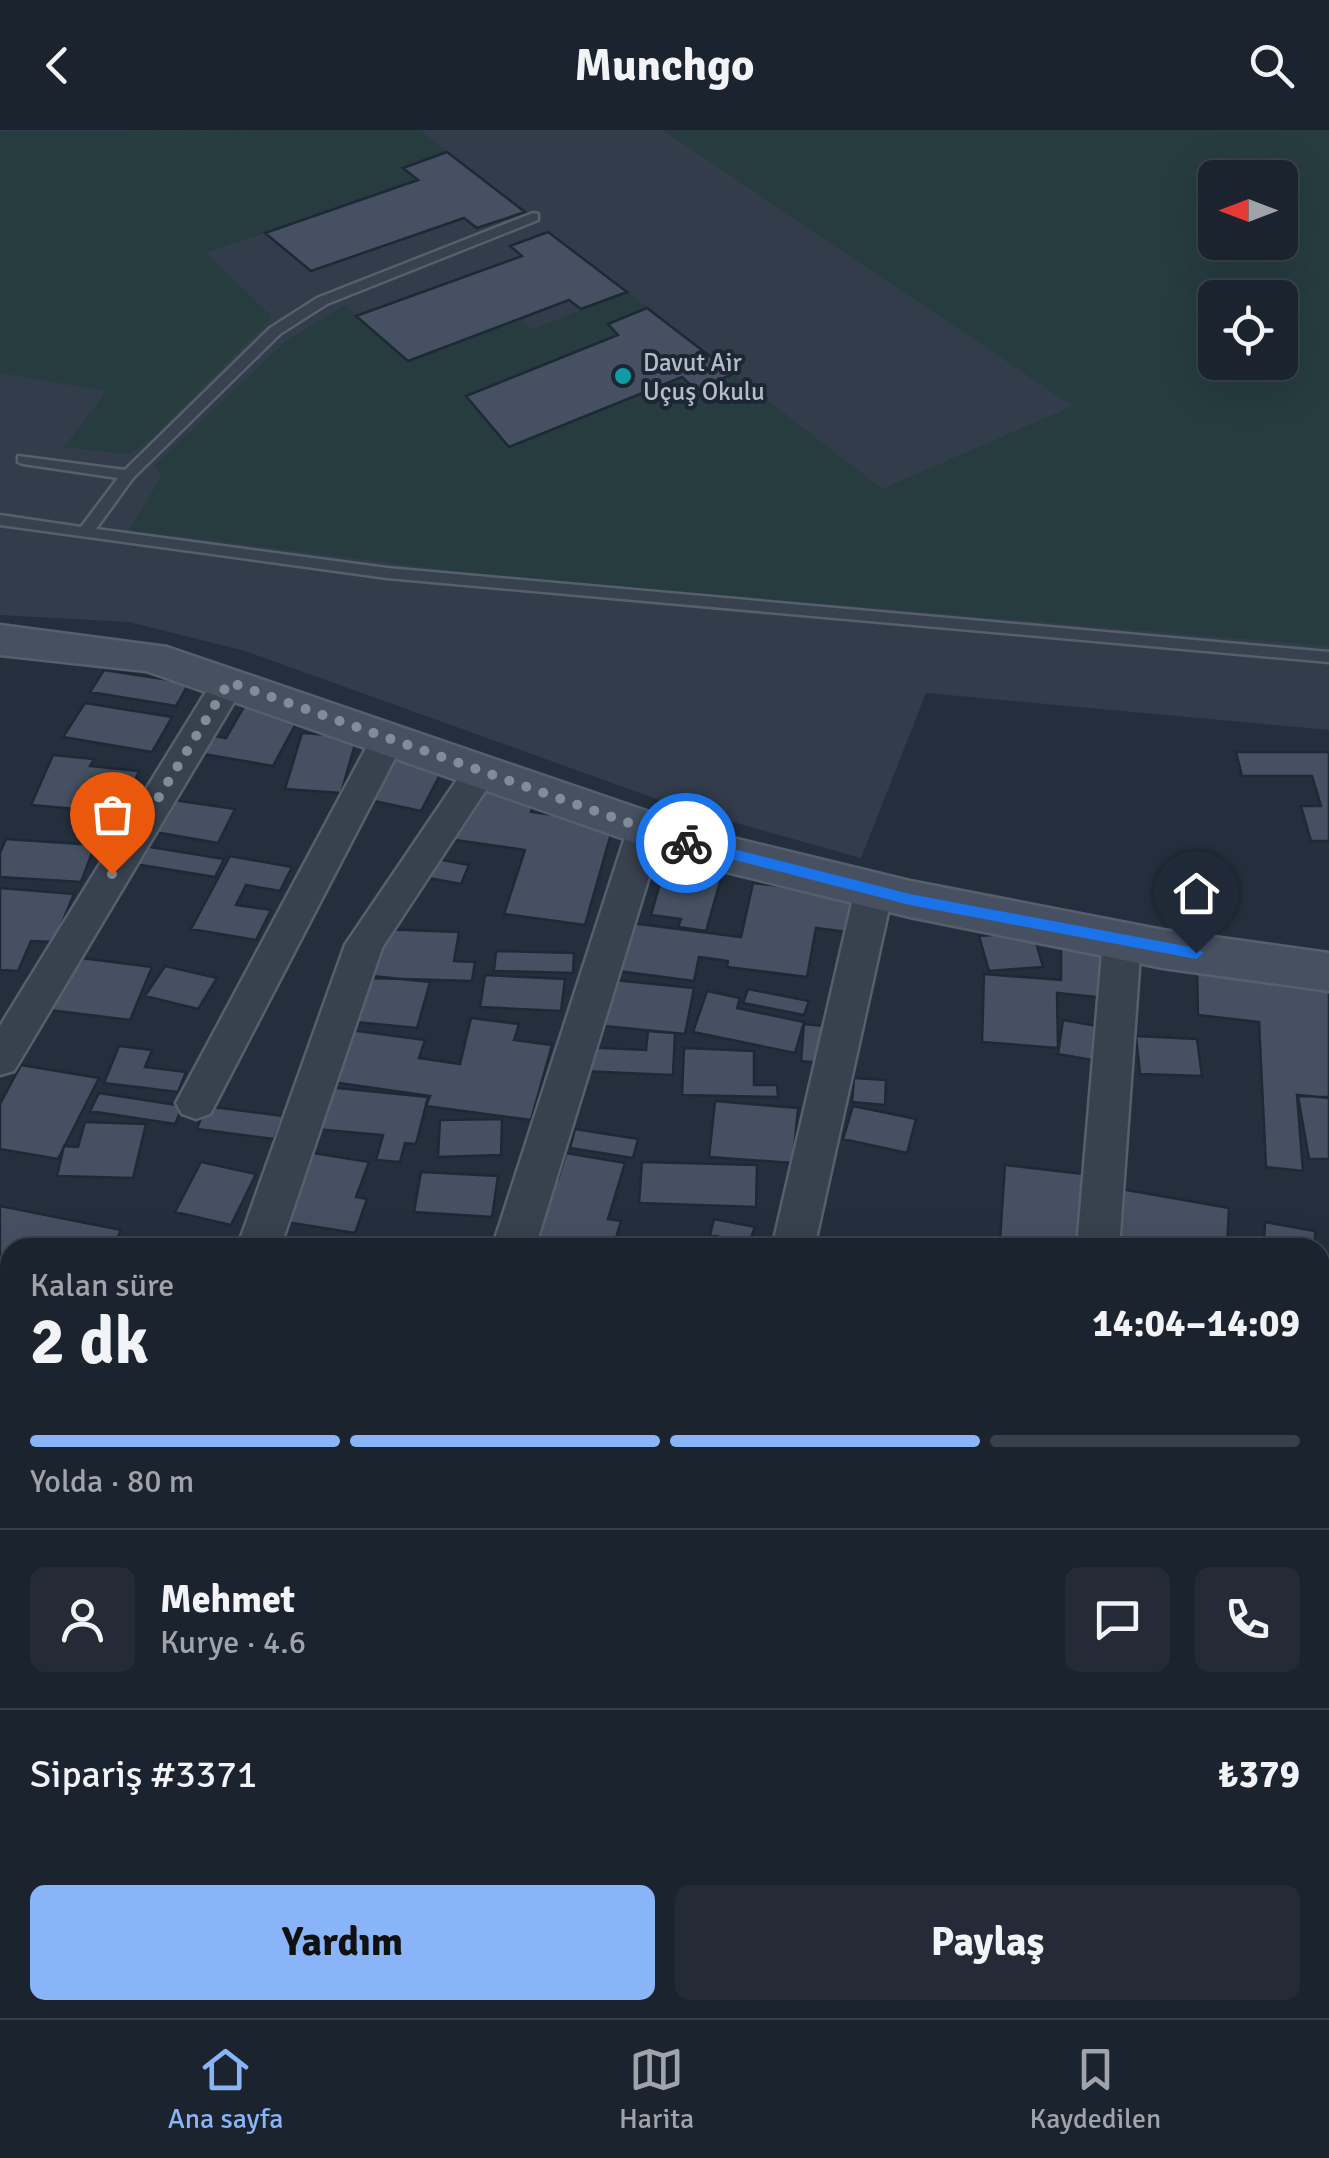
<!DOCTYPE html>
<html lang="tr">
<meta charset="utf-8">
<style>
:root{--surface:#1b232e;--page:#242b36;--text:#f1f3f6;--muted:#a0a4aa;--line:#39404a;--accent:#8ab4f8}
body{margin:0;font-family:Signika,sans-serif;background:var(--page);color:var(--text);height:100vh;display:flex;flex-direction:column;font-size:38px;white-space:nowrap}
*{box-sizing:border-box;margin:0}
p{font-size:32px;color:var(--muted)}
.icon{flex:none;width:55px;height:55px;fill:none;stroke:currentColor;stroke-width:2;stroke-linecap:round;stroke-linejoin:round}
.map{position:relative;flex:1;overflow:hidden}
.panel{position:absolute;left:0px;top:1108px;width:1330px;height:782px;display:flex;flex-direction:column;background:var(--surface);border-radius:30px 30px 0 0;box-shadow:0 10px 40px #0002,0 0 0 2px var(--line)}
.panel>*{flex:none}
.needle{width:65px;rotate:270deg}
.tools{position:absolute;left:1198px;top:30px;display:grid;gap:20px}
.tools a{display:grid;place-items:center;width:100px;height:100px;border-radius:15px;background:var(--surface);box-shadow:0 10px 40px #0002,0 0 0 2px var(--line);font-size:50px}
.pin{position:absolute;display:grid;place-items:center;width:85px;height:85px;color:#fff;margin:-102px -42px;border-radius:50% 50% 50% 0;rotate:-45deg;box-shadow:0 0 10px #0007}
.pin .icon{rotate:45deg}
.courier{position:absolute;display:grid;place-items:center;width:100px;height:100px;margin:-50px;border:8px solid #1a73e8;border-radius:50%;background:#fff;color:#222;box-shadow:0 2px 12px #0007}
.summary em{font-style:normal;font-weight:700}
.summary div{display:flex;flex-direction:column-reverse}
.summary{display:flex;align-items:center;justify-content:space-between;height:170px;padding:0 30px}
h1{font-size:65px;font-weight:700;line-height:75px}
.bar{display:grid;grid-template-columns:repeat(4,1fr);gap:15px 10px;align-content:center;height:120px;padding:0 30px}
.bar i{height:12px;border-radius:8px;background:var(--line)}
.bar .active{background:var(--accent)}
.bar p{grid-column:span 4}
.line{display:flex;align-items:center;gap:25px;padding:0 30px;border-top:2px solid var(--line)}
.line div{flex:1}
.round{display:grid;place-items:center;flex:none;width:105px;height:105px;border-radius:15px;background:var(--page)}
.button{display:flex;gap:20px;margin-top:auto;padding:20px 30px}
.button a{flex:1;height:115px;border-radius:15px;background:var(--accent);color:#111;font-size:40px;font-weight:700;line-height:115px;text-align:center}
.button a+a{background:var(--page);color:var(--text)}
header{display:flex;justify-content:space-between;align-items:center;height:130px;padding:0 30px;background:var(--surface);font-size:45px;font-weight:700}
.tab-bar{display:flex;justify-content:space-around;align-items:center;height:140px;border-top:2px solid var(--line);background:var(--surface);font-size:28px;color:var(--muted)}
.tab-bar a{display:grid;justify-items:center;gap:5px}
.tab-bar .active{color:var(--accent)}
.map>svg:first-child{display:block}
.airport{fill:#323c4b;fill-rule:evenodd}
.green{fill:#263c3f;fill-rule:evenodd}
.building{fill:#455162;stroke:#1f2835;stroke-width:2.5}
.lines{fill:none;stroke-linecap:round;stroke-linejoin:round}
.lane-casing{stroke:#565f6c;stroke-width:5}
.street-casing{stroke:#565f6c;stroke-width:5}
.secondary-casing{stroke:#565f6c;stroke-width:5}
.lane{fill:#38414e;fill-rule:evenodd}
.street{fill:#38414e;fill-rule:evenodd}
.secondary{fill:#465061;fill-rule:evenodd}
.route{fill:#1a73e8}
.done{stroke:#828b98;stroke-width:10;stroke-dasharray:0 18}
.culture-dot{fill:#0f9aa8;stroke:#1d2633;stroke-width:4}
.labels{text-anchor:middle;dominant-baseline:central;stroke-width:8;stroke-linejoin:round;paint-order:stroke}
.far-poi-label{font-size:25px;fill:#b4bcc9;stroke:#1d2633;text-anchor:start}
</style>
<header><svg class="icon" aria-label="back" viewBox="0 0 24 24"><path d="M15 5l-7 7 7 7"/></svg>Munchgo<svg class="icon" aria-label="search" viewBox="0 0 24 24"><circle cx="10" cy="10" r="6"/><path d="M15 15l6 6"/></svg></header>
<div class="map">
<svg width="1329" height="1888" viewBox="0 0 1329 1888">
<rect width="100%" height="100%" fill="#242f3e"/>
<path class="airport" d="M0,0H1329V600L926,563L861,728L679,677L245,521L129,492L0,485ZM1215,48H1280V112H1215ZM1215,168H1280V232H1215Z"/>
<path class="green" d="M420,0L447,22L404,38L418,50L206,123L272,187L144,315L128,324L64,317L107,261L0,243V1Z
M663,0H1329V516L494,446L129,400L162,346L154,336L284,213L344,175L408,231L518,189L533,199L627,162L882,359L1073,276ZM1215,48H1280V112H1215ZM1215,168H1280V232H1215Z"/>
<path class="building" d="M447,22L525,82L477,98L464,88L311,141L265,103L418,50L403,38Z
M548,102L627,162L581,179L569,170L408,231L356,186L522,126L510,116Z
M647,178L733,244L696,260L682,247L509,317L466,266L618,205L608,194Z
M104,540L189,553L176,576L90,562Z
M85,573L172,587L152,622L63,607Z
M245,575L301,584L273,636L192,622L203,604L226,608Z
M302,603L357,607L341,663L285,659Z
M1236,622H1329V711H1311L1301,676H1321L1312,646H1242Z
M53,625L94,629L90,636L139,641L121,683L31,675Z
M392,629L443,639L421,681L369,670Z
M466,659L535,667L531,682L614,693L585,795L504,784L525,720L448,709Z
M173,670L235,679L218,713L155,702Z
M6,709L95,715L81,752L0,747V723Z
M144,716L224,729L215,747L135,734Z
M230,726L292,737L280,761L246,755L236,775L271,780L256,810L191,799Z
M432,728L469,735L461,754L423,747Z
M665,736L722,745L706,801L678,797L681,789L651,785Z
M753,753L853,765L847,802L816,798L807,847L727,837L728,831L699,827L694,851L618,841L631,793L741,807Z
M0,758L74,764L54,812L31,811L18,841L0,840Z
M378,799L459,802L454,831L475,832L472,851L370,848Z
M1033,802L1043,837L989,841L979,806Z
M1061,809L1105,813L1106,868L1057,863L1058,918L982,912L984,844L1061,850Z
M496,821L574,823L573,843L494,841Z
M73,827L152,837L130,890L49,880Z
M165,836L217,848L198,879L145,866Z
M1197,839L1329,852V968L1297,965L1303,1041L1266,1037L1259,892L1198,885Z
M363,845L430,852L417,898L355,892Z
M485,845L565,849L561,881L480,877Z
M614,850L694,858L685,904L604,896Z
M748,859L809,871L804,885L743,873Z
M707,861L740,868L737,878L804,892L795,923L693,902Z
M471,888L519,894L514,910L552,915L531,990L426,976L430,966L332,952L350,900L425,910L419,928L460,934Z
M1063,890L1103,897L1098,931L1058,924Z
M804,894L824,896L821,933L801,931Z
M648,901L675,903L673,945L579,941L581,917L646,920Z
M1136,906L1197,909L1202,946L1140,944Z
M119,916L152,920L145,937L186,942L178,962L104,953Z
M684,918L754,921V955H777L778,967L682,965Z
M21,935L99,948L58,1029L0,1019V974Z
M854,948L886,950L885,975L852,972Z
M327,957L428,967L416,1014L405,1013L400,1032L376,1030L383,1005L315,999Z
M99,963L183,976L175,994L90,981Z
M1298,966L1329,967V1029H1309Z
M715,971L798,978L793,1033L709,1027Z
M205,976L283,986L274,1009L197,999Z
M853,976L916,989L907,1023L843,1009Z
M502,989L501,1025L438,1027L440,990Z
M85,992L146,994L133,1048L57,1046L64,1016L78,1017Z
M575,999L638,1009L633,1028L570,1018Z
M283,1018L369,1032L356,1067L367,1069L355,1103L286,1092Z
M566,1023L625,1033L608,1089L621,1091L613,1118L524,1115L547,1047L558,1049Z
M201,1032L256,1044L231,1095L175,1082Z
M642,1032L757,1035L756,1077L639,1073Z
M1005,1035L1092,1045L1088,1118L1000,1111Z
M421,1042L498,1046L492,1087L414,1082Z
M1121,1059L1229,1078L1227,1118H1115Z
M0,1076L121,1100L113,1118H10V1149L0,1147Z
M714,1089L755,1097L749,1113L710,1105Z
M1265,1092L1315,1101V1118H1269L1264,1112Z
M1320,1124L1329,1125V1159L1320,1157Z
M0,1161L10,1162V1238L0,1236Z
M1320,1211L1329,1212V1255H1320Z
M1320,1277L1329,1278V1325L1320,1324Z
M1320,1401H1329V1458H1320Z
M0,1403L10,1404V1478L0,1477Z
M1320,1505L1329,1506V1686L1320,1685Z
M0,1587H10V1689L0,1688Z
M1320,1779L1329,1849V1882L1302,1880H1320Z
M518,1880H660V1888H517Z
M736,1880H793L792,1888H735Z
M908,1880H948V1888H908Z"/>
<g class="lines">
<defs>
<path id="lane" d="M533,83L538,84V90L327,174L280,204L133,348L96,399L387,438L1329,522V532L387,448L0,395V385L81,397L118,348L23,334L18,332V326L125,340L270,198L317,168Z"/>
<path id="street" d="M229,541L241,544L246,552L14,941L0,945V896L217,544Z
M389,595L401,599L406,607L216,973L210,984L196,989L182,984L176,973L372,607L377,599Z
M481,628L493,632L499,640L382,818L280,1118H237L345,815L469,632Z
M646,685L659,689L664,698L535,1118H492L628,698L633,689Z
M874,747L887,751L893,760L814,1118H772L855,760L861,751Z
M1122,797L1135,801L1141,811L1119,1118H1077L1103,811L1109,801Z
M0,1295L10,1297V1337L0,1335Z
M1320,1318L1329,1319V1359L1320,1358Z
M1320,1517L1329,1518V1564L1320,1563Z
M0,1604L10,1606V1656L0,1654Z
M67,1880H121L118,1888H64Z
M428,1880H480V1888H426Z
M679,1880H737L740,1888H682Z"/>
<path id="secondary" d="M0,495L167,517L708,702L910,751L1163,800L1329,823V861L1163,838L910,787L698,735L146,541L0,525Z"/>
</defs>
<use href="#lane" class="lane-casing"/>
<use href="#street" class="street-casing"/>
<use href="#secondary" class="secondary-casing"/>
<use href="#lane" class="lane"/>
<use href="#street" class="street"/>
<use href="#secondary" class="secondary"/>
</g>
<path class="route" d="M686,707L910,764L1196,818L1204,823L1196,829L910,775L680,716V709Z"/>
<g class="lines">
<path class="done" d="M112,744L229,552L686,713"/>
</g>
<circle class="culture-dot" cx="623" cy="246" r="10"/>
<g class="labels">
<g class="far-poi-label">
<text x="643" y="232">Davut Air<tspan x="643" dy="29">Uçuş Okulu</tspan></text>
</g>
</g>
</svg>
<div class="tools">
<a><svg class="needle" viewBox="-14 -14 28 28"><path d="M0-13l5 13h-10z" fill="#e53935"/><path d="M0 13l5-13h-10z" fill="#a0a4aa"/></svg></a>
<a><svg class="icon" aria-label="locate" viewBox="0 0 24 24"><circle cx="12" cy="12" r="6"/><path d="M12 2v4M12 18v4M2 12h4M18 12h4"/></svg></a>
</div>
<div class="pin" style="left:112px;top:744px;background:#ea580c"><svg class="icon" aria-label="bag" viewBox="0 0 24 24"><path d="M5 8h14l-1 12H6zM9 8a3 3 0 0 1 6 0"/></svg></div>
<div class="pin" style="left:1196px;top:823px;background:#1f2937"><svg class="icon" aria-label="home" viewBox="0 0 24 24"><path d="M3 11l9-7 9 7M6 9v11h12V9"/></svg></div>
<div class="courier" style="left:686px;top:713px"><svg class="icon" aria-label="bike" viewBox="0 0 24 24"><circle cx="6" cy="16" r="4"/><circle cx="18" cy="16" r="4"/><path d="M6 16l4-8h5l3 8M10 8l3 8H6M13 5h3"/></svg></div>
<section class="panel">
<div class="summary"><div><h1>2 dk</h1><p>Kalan süre</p></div><em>14:04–14:09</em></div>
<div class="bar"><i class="active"></i><i class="active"></i><i class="active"></i><i></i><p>Yolda · 80 m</p></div>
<div class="line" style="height:180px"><a class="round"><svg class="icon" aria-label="person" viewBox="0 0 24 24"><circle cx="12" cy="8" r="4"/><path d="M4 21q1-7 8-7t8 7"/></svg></a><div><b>Mehmet</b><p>Kurye · 4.6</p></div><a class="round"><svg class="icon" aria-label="chat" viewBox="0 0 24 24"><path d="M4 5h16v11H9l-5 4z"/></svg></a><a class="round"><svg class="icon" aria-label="phone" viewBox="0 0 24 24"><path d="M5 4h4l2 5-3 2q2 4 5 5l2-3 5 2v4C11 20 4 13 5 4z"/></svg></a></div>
<div class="line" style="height:130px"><div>Sipariş #3371</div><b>₺379</b></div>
<div class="button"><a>Yardım</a><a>Paylaş</a></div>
</section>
</div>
<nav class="tab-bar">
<a class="active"><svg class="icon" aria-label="home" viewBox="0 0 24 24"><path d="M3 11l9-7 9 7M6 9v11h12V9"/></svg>Ana sayfa</a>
<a><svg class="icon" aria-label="map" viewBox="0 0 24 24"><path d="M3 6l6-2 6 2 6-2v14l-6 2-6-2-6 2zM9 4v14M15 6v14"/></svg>Harita</a>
<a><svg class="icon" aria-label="saved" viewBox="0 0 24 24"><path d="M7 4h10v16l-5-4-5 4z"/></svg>Kaydedilen</a>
</nav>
